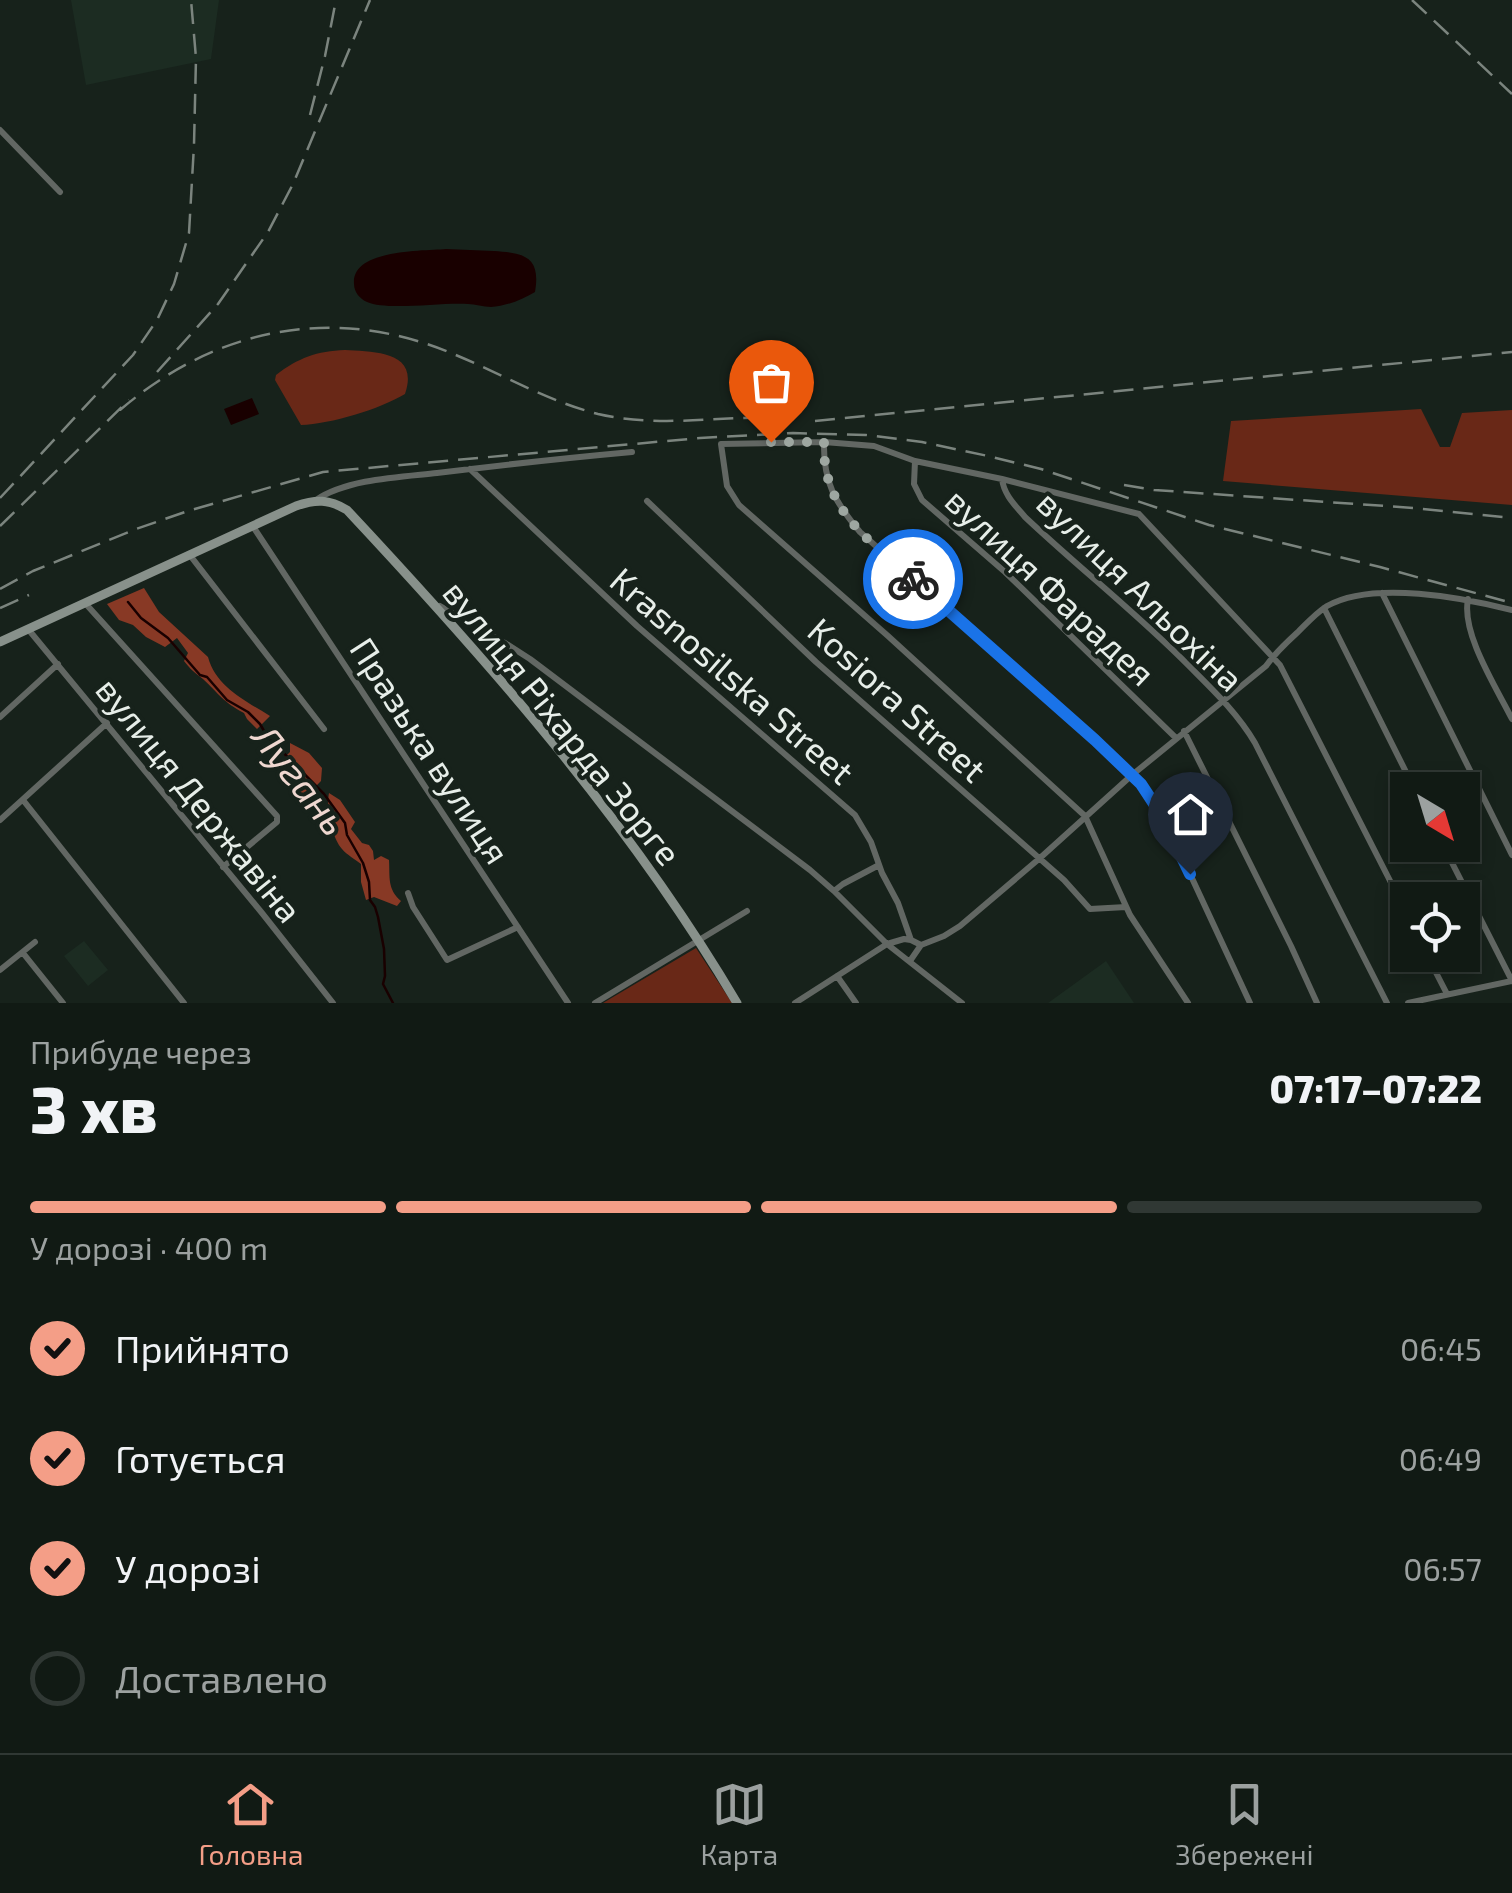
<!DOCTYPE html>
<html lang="uk">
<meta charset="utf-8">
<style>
:root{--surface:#111a14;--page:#1a231d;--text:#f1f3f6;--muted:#9ca1a0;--line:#303834;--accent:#f49e87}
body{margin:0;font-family:"Exo 2",sans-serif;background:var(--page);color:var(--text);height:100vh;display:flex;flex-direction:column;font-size:38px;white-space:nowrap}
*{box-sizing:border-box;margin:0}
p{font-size:32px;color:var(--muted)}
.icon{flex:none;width:55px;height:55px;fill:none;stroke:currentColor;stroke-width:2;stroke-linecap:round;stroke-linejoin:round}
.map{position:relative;height:1003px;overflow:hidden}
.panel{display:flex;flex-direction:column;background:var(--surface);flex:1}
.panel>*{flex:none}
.needle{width:65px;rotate:142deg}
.controls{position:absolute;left:1390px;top:772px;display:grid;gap:20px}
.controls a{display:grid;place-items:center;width:90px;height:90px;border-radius:0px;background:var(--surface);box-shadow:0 5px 15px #0003,0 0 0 2px var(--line);font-size:50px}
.pin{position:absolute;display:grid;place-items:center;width:85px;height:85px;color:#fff;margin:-102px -42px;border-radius:50% 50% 50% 0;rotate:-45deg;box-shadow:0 0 10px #0007}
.pin .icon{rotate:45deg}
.courier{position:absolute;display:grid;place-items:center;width:100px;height:100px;margin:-50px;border:8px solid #1a73e8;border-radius:50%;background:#fff;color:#222;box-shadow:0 2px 12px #0007}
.head em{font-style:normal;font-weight:800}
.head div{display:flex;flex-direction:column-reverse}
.head{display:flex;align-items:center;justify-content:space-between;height:170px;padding:0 30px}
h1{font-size:65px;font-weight:800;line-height:75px}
.bar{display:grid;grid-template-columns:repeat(4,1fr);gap:15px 10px;align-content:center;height:120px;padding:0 30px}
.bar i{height:12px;border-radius:8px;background:var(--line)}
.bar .active{background:var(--accent)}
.bar p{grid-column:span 4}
ol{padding:0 30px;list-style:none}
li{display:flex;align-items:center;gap:30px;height:110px}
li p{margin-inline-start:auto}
li .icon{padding:10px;border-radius:50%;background:var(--accent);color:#111;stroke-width:4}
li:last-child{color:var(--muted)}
li i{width:55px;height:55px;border:5px solid var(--line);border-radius:50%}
.menu{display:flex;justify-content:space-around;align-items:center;height:140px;border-top:2px solid var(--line);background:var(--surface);font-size:28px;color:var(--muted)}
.menu a{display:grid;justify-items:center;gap:5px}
.menu .active{color:var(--accent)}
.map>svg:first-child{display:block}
.built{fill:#1c2c22}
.green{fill:#692817}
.forest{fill:#883925}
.water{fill:#190000}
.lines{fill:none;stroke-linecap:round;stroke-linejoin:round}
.stream{stroke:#190000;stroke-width:2.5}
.street{stroke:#626763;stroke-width:6}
.secondary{stroke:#88918b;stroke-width:9}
.rail{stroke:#7b847e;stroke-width:2.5;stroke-dasharray:20 10;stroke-linecap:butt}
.done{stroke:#9ea7a1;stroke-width:10;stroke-dasharray:0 18}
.route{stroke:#1a73e8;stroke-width:12}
.labels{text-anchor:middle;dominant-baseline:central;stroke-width:8;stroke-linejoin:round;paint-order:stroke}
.street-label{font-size:35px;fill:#e7eee9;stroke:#17221b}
.water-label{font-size:38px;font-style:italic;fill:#efd7d0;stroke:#17221b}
</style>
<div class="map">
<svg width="1512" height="1003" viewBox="0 0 1512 1003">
<rect width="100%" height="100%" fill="#17221b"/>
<path class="built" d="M71,0H219L211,59L86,85Z
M84,941L108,970L88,986L64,956Z
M1106,961L1134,1003H1048Z"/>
<path class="green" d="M345,350C373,352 420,350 405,394C380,409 331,424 301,425L275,380L276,375C298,358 317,351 345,350Z
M1421,409L1440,447H1450L1462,413L1512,410V505L1223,481L1231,421Z
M696,948L732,1003H603Z"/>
<path class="forest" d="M144,588L159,612L208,657C216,687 246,701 270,716L257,729L247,719L244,713C223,702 219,694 203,679C195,673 190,669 184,661L188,653L177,638L165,647L146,637L133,625L119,620L107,604Z
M290,743L309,753L322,768L321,781L310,792L299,794L283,779L279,768L282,760L290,752Z
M329,793L340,800L355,822L351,829L362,843L369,845L373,851L374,860L381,856L389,860C390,877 387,889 401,901L397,906L374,897L366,900L361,882V864C355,859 347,855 342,849C332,838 326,808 329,793Z"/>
<path class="water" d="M446,249C462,250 478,250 494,251C525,253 541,257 535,292C522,300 506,306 491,307C483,307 475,304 468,304C443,302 387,311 367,302C360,299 354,292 354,284C351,249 423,251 446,249Z
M252,398L259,414L231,425L224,409Z"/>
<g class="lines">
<path class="stream" d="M128,602L141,618L168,638L200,675L207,677L227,700L248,712L260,724L267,736L324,794L345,823L347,835L363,863L369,882L370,900L375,907L378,917L384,949L385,976L383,984L393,1003"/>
<path class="street" d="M0,130L60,192
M824,442C823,482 835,502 860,532L1095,740L1148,792L1171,833L1250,1003
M915,461L914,484L922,500L1005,572L1176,738
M470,469L637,626L855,815L871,842L882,873L898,903L911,940L921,945
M1002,479C1004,495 1015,505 1025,517C1079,568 1138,614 1190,667C1214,691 1238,714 1255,743L1387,1003
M316,500C347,479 400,477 437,473C502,465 566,458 632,452
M647,501L816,662L1064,880L1090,909L1126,907
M252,525L568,1003
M189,554L324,729
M1382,593L1512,855
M1468,599C1461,633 1496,687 1512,719
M85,603L277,816V822L223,867
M440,606L505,643L530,659L810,870L834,891L887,944L962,1003
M1324,608L1415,790
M28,629L262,913L333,1003
M0,717L58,664
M1184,731L1291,946L1317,1003
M23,800L184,1003
M0,820L107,723
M1443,845L1512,981
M834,891L843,884L879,865
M408,893L413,907L447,960L518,927
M23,953L63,1003
M1427,955L1447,994
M910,961L921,945L944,936L960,926L1040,858L1132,775L1266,666C1275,653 1286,643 1298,632C1307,623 1316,613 1327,606C1373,580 1464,598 1512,610
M0,970L35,942
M837,976L856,1003
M595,1003L747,911
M795,1003L887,944L904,939L911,940
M1188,1003L1130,915L1085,816L888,636L739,505L727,486L721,444L824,442L874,446L915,461L1002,479L1139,514L1280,665L1408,916
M1408,1003L1512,981"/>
<path class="secondary" d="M0,642L296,506C316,499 329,499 347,510C490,663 630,822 737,1003"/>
<path class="rail" d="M1412,0L1512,94
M310,115L325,56L336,0
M157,372L218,304L268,232L293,184L370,0
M120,410C216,328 333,304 451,353C500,373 547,401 598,414C646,425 693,420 741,418C761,417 782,419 802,419
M815,421L1512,352
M1124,485L1154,490L1414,508L1512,518
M0,498L133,355L157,320L174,284L189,233L194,145L196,58L191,0
M0,526L129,400
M0,589L33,571L136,529L188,511L323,472L700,438L793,433L866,435L922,442L988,456L1041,469L1209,525L1380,567L1512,603
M0,608L29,595"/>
</g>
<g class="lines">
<path class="done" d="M771,442H824C822,510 867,538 913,579"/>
<path class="route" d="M913,579L1095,740L1141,784L1162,816L1190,874"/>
</g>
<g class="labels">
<g class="street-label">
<text transform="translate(1051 586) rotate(43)">вулиця Фарадея</text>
<text transform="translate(1141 590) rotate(44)">вулиця Альохіна</text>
<text transform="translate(733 675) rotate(41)">Krasnosilska Street</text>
<text transform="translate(898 699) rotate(42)">Kosiora Street</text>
<text transform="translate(563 722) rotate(51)">вулиця Ріхарда Зорге</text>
<text transform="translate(431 750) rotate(57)">Празька вулиця</text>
<text transform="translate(200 799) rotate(51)">вулиця Державіна</text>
</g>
<g class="water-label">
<text transform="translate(301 779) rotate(52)">Лугань</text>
</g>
</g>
</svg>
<div class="controls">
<a><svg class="needle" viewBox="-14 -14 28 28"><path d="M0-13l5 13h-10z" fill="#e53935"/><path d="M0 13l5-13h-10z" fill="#9ca1a0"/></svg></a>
<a><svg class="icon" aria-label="locate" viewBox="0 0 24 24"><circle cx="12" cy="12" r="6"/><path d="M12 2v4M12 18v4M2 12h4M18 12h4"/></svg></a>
</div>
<div class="pin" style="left:771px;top:442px;background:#ea580c"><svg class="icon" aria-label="bag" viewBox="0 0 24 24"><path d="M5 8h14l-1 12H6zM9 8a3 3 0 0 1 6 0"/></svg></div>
<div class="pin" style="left:1190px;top:874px;background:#1f2937"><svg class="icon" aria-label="home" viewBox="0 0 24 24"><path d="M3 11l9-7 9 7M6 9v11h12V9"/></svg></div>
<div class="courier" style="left:913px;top:579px"><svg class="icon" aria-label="bike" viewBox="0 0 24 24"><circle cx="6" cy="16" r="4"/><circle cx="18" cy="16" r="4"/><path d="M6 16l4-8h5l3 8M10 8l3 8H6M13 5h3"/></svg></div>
</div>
<section class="panel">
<div class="head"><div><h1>3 хв</h1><p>Прибуде через</p></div><em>07:17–07:22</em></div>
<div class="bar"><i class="active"></i><i class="active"></i><i class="active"></i><i></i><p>У дорозі · 400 m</p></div>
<ol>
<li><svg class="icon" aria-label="check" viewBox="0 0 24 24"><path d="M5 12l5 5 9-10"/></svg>Прийнято<p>06:45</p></li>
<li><svg class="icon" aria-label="check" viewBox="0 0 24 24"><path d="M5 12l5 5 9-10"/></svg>Готується<p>06:49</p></li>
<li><svg class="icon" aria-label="check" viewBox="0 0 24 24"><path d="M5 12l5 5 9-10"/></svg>У дорозі<p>06:57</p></li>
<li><i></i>Доставлено</li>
</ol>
</section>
<nav class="menu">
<a class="active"><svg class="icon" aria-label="home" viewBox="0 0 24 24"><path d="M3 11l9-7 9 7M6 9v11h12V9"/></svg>Головна</a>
<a><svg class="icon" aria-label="map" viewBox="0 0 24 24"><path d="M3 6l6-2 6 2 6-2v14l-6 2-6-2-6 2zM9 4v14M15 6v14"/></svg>Карта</a>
<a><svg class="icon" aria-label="saved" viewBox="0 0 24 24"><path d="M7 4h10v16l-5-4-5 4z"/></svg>Збережені</a>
</nav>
